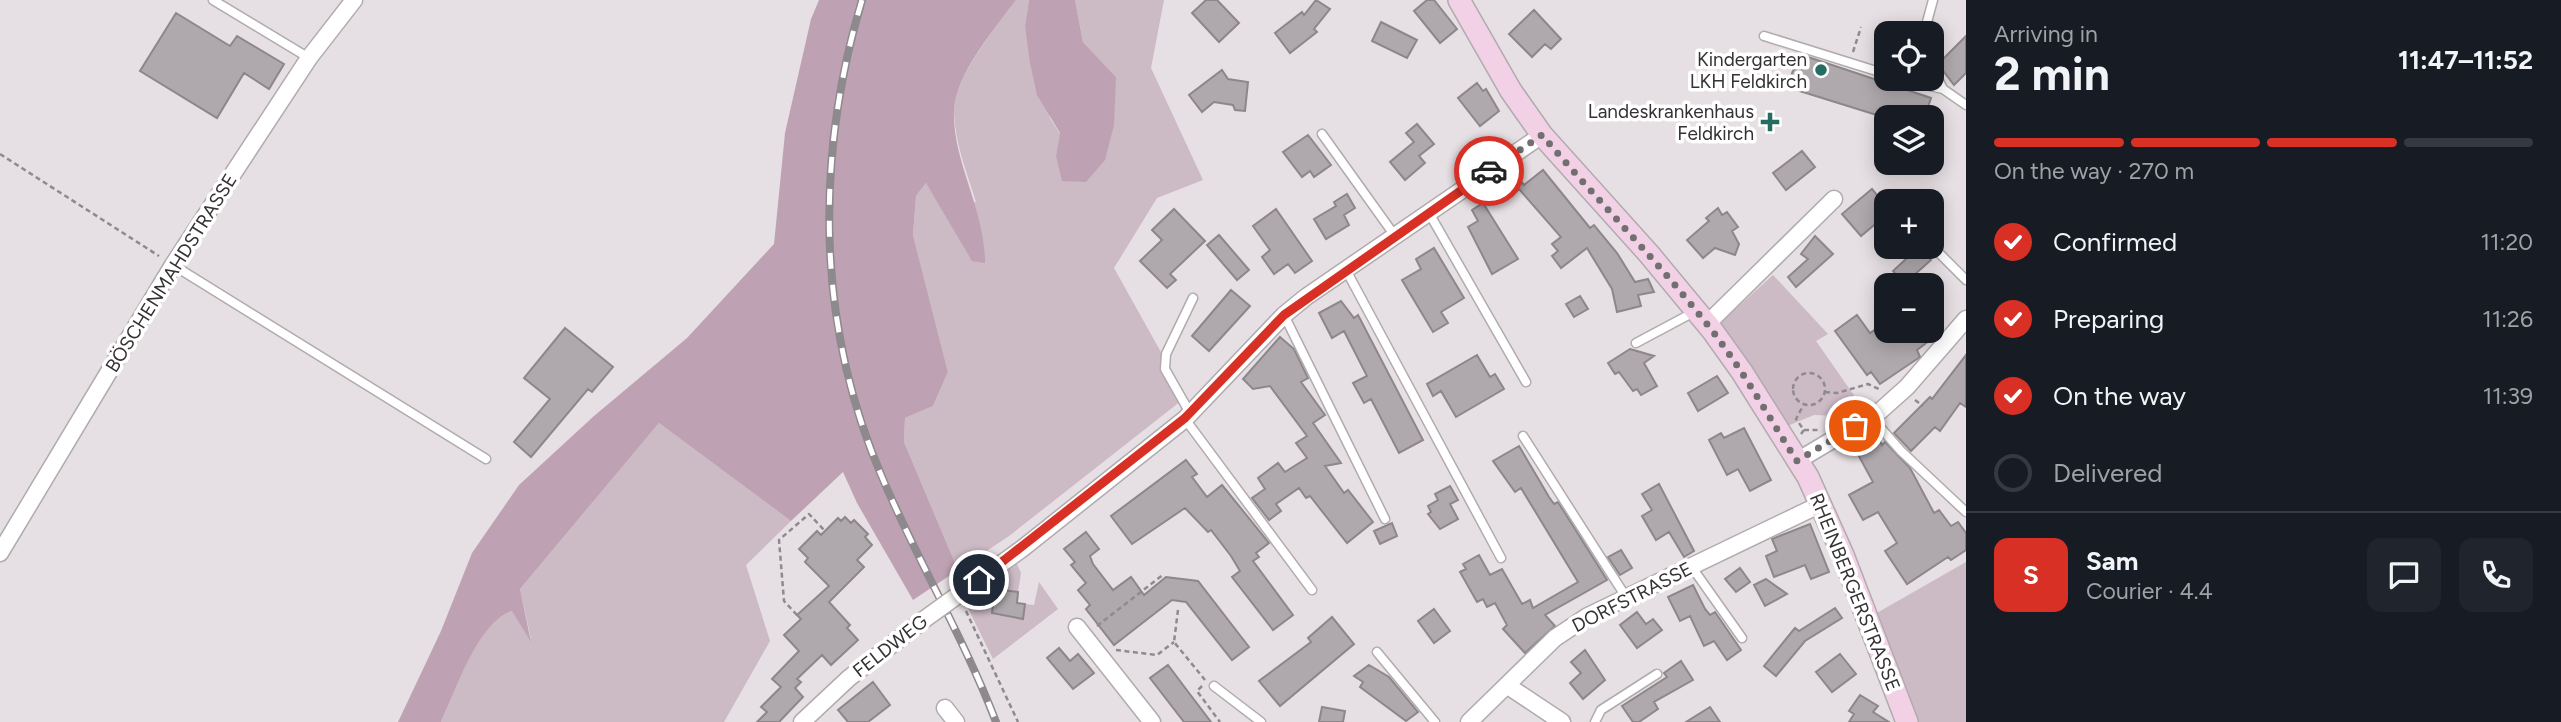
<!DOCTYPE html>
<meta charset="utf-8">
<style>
:root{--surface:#171b24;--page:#20242c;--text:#f1f3f6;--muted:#9ea1a6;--line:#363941;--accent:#d93025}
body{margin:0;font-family:Figtree,sans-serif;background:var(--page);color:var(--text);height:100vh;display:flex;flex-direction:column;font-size:26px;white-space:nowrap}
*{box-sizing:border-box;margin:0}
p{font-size:23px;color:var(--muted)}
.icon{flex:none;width:38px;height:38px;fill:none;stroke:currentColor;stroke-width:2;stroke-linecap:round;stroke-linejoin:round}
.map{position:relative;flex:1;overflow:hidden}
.side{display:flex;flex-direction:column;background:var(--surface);width:595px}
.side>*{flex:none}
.buttons{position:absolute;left:1874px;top:21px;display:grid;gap:14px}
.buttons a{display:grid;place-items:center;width:70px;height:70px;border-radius:14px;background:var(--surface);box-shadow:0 4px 18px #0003;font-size:35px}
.pin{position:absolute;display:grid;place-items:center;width:60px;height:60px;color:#fff;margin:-30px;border:4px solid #fff;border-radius:50%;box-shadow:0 2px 7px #0007}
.courier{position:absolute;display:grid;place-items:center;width:70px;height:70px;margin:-35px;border:5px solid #d93025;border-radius:50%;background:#fff;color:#222;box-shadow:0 2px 9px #0007}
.headline em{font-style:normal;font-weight:700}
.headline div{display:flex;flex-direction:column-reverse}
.headline{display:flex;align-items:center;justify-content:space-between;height:119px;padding:0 28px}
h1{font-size:46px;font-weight:700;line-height:52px}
.bar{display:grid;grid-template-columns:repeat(4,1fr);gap:10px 7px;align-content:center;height:84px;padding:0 28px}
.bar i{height:9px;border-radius:5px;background:var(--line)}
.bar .active{background:var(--accent)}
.bar p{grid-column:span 4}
.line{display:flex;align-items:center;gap:18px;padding:0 28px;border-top:2px solid var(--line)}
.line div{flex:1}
.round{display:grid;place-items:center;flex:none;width:74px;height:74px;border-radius:14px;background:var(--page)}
ol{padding:0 28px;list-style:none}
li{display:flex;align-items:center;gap:21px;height:77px}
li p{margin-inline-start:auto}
li .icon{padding:7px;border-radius:50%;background:var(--accent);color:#fff;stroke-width:4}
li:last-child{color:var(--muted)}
li i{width:38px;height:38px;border:4px solid var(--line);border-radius:50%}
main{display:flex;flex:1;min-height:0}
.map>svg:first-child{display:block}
.green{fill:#ccbac5}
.forest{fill:#bea2b3}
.building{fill:#afa9ad;stroke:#8d868a;stroke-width:2}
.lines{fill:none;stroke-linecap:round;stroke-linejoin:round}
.lane-casing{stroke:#b1abae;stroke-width:11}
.street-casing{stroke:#b1abae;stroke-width:19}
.secondary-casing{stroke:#b1abae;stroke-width:24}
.path{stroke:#8f8a8d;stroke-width:2.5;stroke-dasharray:5 3.5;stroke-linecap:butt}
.lane{stroke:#fff;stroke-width:8}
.street{stroke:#fff;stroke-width:16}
.secondary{stroke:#f2d1e7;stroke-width:21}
.rail-casing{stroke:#8e898c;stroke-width:8}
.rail{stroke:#fff;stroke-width:5;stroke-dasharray:16;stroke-linecap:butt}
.street-bridge-casing{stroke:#b1abae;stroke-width:19;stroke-linecap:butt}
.street-bridge{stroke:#fff;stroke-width:16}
.done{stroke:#736f71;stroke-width:7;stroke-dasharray:0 12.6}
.route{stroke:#d93025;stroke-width:9}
.poi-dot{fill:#256c61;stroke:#fff;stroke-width:2.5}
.labels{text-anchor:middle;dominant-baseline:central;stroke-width:7;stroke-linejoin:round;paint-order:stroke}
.poi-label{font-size:19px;fill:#353234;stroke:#fff;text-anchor:end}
.street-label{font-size:19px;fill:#353234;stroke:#fff}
</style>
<main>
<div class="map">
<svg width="1966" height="722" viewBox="0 0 1966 722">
<rect width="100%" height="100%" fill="#e6dfe3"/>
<path class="green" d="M1016,0H1029L1025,26L1050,118L1060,134L1056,156L1116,77L1083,42L1075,0H1164L1151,68L1203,180L1157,198L1114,268L1186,397L1009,536L958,570L904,442L905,418L933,406L948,372L913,235L916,196L926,183L943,209L976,202C967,173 955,143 954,113C954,76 995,29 1016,0Z
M1773,275L1828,334L1816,341L1860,404L1842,416L1814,415L1785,427L1719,324Z
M659,423L791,521L746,565L770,641L724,722H441C457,687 473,627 512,611L531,639L520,589Z
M1016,562L1021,573L1018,592L995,589L992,613L1023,619L1025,604L1034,605L1039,582L1058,609L993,659L965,602Z
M1966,562V722H1919L1875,614Z"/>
<path class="forest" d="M819,0H1016C994,30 956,73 954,111C952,160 985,209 985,263L972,261L926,183L916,196L913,235L948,372L933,406L905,418L904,442L958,570L913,600L857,503L843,472L791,521L659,423L520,589L531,642L512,611C477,623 456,690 441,722H398L441,631L472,553L519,485L594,416L687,338L774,244L785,133L811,19Z
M1029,0H1075L1083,42L1116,77L1114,125L1105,160L1086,182L1062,181L1056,156L1060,133L1037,95L1030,63L1025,26Z"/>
<path class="building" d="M1206,0H1217L1239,23L1219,42L1192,13Z
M1316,0L1330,9L1314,29L1317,32L1290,53L1275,33L1302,12L1304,15Z
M1427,0H1434L1457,29L1440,43L1414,11Z
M1534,10L1561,39L1551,49L1545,44L1532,57L1509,34Z
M176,13L230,46L237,36L284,64L269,89L244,73L217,118L140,71Z
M1381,22L1417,40L1407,58L1372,41Z
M1966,36V73L1954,85L1938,64Z
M1799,54L1931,98L1927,110L1923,109L1920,117H1883L1787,87Z
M1222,70L1228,79L1248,82L1245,111L1235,110L1233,105L1214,102L1202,112L1189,95Z
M1477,83L1483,91L1486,89L1499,111L1480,126L1458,98Z
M1417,124L1434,144L1419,156L1425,163L1405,180L1390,162L1414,142L1406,133Z
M1308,135L1331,165L1314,177L1310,171L1302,177L1283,152Z
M1802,151L1815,167L1786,190L1773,173Z
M1543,170L1590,228L1594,225L1617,253L1635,282L1648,279L1654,292L1638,295L1641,306L1617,312L1612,289L1587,248L1561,268L1552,256L1558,251L1552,244L1561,237L1519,189L1512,196L1501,182L1513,172L1524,185Z
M1872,189L1886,206V215L1861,236L1842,214Z
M1347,194L1355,208L1344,215L1349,225L1326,239L1314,219L1336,206L1334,202Z
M1483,203L1518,259L1492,274L1468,227L1478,221L1472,210Z
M1718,208L1722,215L1727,212L1738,227L1732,231L1739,244L1735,255L1715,248L1703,258L1687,240L1709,221L1706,218Z
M1174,209L1205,241L1170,274L1176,280L1167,288L1140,261L1162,240L1152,230Z
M1276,209L1312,261L1295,273L1288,264L1274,274L1262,257L1270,250L1253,226Z
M1219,235L1249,270L1237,280L1207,245Z
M1815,236L1833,254L1796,287L1788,277L1808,259L1801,254Z
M1897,247H1920L1931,260L1904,284L1893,271L1907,258Z
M1434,248L1464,298L1441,312L1448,323L1433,332L1402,280L1421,269L1416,259Z
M1231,290L1250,306L1209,351L1192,336Z
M1580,296L1588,309L1574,317L1566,304Z
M1341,301L1354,318L1358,315L1423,440L1399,453L1371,399L1364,403L1353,383L1367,376L1344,331L1332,338L1319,313Z
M1857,315L1870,333L1886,322V331H1942L1917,350L1920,357L1880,384L1871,372L1867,375L1835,331Z
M565,328L613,367L592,392L588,389L531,457L514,442L550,399L524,378Z
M1280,337L1294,349L1308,378L1301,382L1325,415L1313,423L1341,463L1325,466L1344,493L1348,490L1373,522L1347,543L1310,496L1306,498L1299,488L1276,504L1281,511L1269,520L1252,498L1265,489L1258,478L1278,463L1285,472L1307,458L1296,443L1307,436L1270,386L1253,389L1243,379Z
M1630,349L1654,356L1644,363L1657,386L1641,395L1637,389L1633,391L1619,372L1615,374L1608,363Z
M1477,355L1490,377L1495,374L1504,389L1456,417L1441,391L1433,396L1427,384Z
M1966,355V407L1960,403L1940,431L1935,427L1911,451L1894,433L1930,397L1932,399Z
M1717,376L1728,393L1698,411L1688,393Z
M1744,428L1771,480L1750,491L1738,469L1727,475L1709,440L1721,433L1724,438Z
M1876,434L1882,445L1885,442L1910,468L1934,513L1939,510L1951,526L1958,522L1966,533V550L1951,560L1948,557L1907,584L1885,551L1897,543L1878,512L1863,520L1849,495L1873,482L1854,447Z
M1519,446L1549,497L1554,504L1558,502L1607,580L1545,615L1555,626L1525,653L1503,629L1507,625L1495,603L1487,607L1483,599L1477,602L1460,572L1466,569L1463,564L1479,555L1490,575L1502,569L1522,604L1530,600L1533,608L1578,582L1521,488L1515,492L1493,461Z
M1186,460L1197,474L1192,477L1207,497L1222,485L1269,543L1256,553L1259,557L1253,561L1293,615L1273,630L1232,577L1240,571L1231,556L1211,530L1208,532L1185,508L1132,544L1111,516Z
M1659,484L1694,551L1684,557L1669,532L1656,540L1642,516L1652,510L1642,494Z
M1450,486L1458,500L1450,504L1458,519L1440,529L1428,514L1431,512L1428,506L1438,500L1435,494Z
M845,517L851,523L854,520L868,534L865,537L872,545L857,560L864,567L829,602L850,625L847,628L858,640L831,665L822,655L797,679L801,682L795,688L803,697L779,722H757L767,712L761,707L781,687L772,679L799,651L784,635L801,619L797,615L829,586L805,562L808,558L799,549L817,531L821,535L838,518L841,521Z
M1392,523L1397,536L1380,544L1374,531Z
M1810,524L1829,572L1811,579L1805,565L1774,577L1766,556L1777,551L1772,539Z
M1086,532L1099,549L1090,556L1093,564L1113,590L1131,577L1144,595L1166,577L1198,581L1249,647L1232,660L1186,602L1172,600L1114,645L1086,609L1090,605L1078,590L1086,583L1071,565L1075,562L1064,549Z
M1621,550L1632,568L1620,575L1608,557Z
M1740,568L1750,582L1736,592L1725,579Z
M1766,579L1787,594L1765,606L1754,585Z
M1693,585L1705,609L1710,615L1715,612L1741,650L1727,660L1714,641L1704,646L1690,616L1680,621L1668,597Z
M995,589L1018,592L1017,603L1025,604L1023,619L992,613Z
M1835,608L1842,618L1805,641L1776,676L1764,666L1795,628L1799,631Z
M1434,609L1450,631L1434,643L1418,621Z
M1637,612L1646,624L1653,619L1662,630L1637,648L1620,625Z
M1332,617L1354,644L1280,706L1259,681L1311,642L1308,638Z
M1059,648L1070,661L1078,654L1094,673L1073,689L1047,658Z
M1585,650L1605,680L1583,699L1570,683L1581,673L1571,662Z
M1840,654L1856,674L1832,692L1816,672Z
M1681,661L1693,680L1654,702L1658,709L1639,722H1633L1622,706L1667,677L1664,673Z
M1168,665L1189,693L1211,722H1184L1150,678Z
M1369,665L1389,677L1418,712L1406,721L1360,687L1363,682L1354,676Z
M873,682L890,705L868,722H848L838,710Z
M1860,695L1878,706L1873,712L1889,722H1849L1854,714L1849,711Z
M1322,707L1345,711L1343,722H1319Z
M1710,707L1720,722H1686Z"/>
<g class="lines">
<defs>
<path id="lane" d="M213,0L309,58
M1924,33L1933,0
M1764,36L1886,74
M1932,67L1943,89L1966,105
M1900,79L1943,89
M1322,134L1395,236
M1429,213L1526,382
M1932,246L1966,280
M173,265L486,459
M1346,270L1501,558
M1284,315L1385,519
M1636,343L1696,311
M1190,413L1165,369L1166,354L1193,298
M1871,417L1901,451L1966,512
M1185,419L1312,590
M1523,436L1626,597
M1691,566L1742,638
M1377,652L1435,722
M1214,686L1261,722
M1595,722L1601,710L1657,674"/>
<path id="street" d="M1707,324L1834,199
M1797,461L1879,412L1907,387L1966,319
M0,553L173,265L309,58L354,0
M958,595L1023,548L1185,419L1284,315L1306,297L1542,135
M1077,627L1152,722
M1508,686L1562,722
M945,708L956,722
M802,722L849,678L922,621
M1469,722L1555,638L1588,616L1819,505"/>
<path id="secondary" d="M1459,0L1511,91L1542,135L1649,254L1712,330L1742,372L1808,477L1843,555L1907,722"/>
</defs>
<use href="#lane" class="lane-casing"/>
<use href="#street" class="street-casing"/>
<use href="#secondary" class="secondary-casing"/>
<path class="path" d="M1853,52L1861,27
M0,154L159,256
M1793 389a16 16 0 1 1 32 0a16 16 0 1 1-32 0Z
M1825,392L1837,393L1868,384L1881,390
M1915,400L1923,406
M1804,430H1818
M1801,434L1804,430L1796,419L1804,404
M1178,610L1174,642L1205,680
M966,611L1018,722
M797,615L784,601L779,540L809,514L825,531
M1097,626L1164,574
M1116,650L1157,655L1174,642
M1202,686L1197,691L1220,722"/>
<use href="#lane" class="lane"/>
<use href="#street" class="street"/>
<use href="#secondary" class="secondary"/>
<defs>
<path id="rail" d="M862,0C815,158 816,324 882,477C917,560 964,638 996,722"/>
</defs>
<use href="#rail" class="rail-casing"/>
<use href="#rail" class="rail"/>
<defs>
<path id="street-bridge" d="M922,621L958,595"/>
</defs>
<use href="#street-bridge" class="street-bridge-casing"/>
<use href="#street-bridge" class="street-bridge"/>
</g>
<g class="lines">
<path class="done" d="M1489,171L1542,135C1597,200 1657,260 1710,328C1743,370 1768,416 1797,461L1855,426"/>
<path class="route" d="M979,580L1185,418L1284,315L1489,171"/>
</g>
<g class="poi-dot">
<circle cx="1821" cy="70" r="7"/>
<path d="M1766.5 111.5h7v7h7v7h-7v7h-7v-7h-7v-7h7z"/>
</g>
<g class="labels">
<g class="poi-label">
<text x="1807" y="59">Kindergarten<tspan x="1807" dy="22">LKH Feldkirch</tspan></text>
<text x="1754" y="111">Landeskrankenhaus<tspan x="1754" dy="22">Feldkirch</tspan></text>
</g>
<g class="street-label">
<text transform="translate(171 273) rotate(-58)">BÖSCHENMAHDSTRASSE</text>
<text transform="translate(1855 592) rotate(68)">RHEINBERGERSTRASSE</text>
<text transform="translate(1632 597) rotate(-27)">DORFSTRASSE</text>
<text transform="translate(890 646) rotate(-38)">FELDWEG</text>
</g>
</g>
</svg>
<div class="buttons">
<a><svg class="icon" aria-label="locate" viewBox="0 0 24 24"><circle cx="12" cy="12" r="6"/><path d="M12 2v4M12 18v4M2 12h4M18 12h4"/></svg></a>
<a><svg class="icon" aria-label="layers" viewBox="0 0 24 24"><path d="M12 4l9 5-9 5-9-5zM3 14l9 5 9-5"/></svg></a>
<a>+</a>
<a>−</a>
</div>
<div class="pin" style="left:1855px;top:426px;background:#ea580c"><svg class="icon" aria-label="bag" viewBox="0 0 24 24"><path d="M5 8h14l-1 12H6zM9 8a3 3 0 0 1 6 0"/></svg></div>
<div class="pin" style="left:979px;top:580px;background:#1f2937"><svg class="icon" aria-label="home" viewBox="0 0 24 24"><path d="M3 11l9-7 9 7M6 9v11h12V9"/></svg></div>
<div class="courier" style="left:1489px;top:171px"><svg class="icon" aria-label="car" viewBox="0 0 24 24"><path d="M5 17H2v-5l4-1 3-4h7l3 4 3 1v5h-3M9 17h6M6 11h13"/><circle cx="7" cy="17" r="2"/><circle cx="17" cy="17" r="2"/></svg></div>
</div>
<section class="side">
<div class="headline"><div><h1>2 min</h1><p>Arriving in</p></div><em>11:47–11:52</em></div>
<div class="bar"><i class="active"></i><i class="active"></i><i class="active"></i><i></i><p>On the way · 270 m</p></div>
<ol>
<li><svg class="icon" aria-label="check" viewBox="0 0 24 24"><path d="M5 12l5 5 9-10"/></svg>Confirmed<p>11:20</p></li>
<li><svg class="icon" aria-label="check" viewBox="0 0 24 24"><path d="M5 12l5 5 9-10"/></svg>Preparing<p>11:26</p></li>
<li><svg class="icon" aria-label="check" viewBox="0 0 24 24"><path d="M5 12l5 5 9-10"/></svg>On the way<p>11:39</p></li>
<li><i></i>Delivered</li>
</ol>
<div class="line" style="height:126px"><b class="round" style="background:var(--accent);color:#fff">S</b><div><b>Sam</b><p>Courier · 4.4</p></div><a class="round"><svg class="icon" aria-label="chat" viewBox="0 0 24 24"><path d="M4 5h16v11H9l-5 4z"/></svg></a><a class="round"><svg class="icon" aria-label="phone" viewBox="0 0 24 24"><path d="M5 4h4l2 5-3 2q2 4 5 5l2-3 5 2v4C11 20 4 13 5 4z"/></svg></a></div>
</section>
</main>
